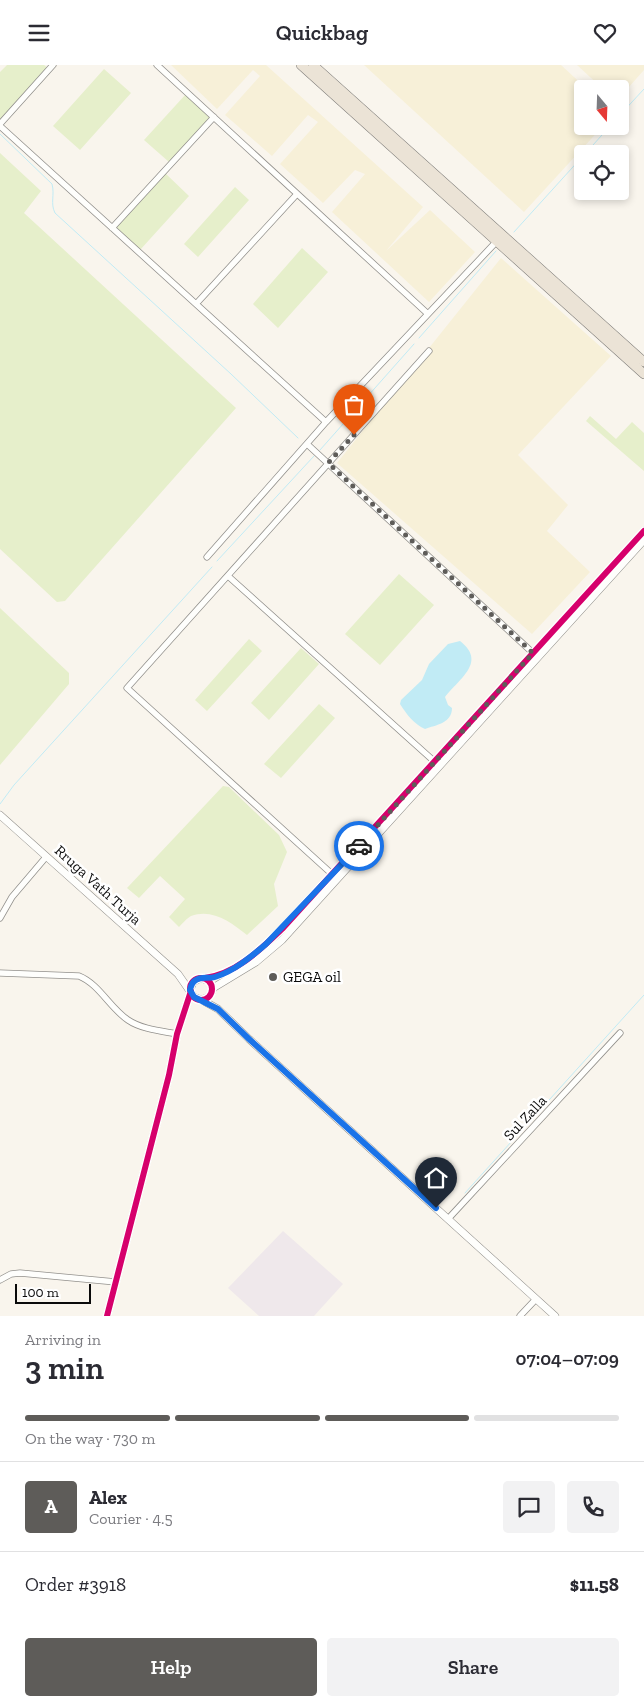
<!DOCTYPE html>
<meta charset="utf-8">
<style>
:root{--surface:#fff;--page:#f2f2f3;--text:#2b2b33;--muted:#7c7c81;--line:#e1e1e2;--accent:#5e5c59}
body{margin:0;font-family:"Zilla Slab",serif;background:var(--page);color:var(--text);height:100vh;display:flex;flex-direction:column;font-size:19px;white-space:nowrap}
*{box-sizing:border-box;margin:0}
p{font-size:16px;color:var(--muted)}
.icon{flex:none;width:28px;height:28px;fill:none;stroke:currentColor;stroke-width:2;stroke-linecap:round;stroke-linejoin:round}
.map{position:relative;height:1251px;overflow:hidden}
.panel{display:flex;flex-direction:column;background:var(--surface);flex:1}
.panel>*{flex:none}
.needle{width:32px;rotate:161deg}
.fabs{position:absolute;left:574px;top:15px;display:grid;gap:10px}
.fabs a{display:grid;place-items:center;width:55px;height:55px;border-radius:5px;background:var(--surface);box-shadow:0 2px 8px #0003;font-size:25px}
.scale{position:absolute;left:15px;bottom:12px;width:76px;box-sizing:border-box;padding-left:5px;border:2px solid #0a0a0a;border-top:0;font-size:14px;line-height:18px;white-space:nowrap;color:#0a0a0a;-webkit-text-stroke:4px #fff;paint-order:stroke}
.pin{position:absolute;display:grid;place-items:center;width:42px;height:42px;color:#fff;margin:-51px -21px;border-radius:50% 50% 50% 0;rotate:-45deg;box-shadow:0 0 5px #0007}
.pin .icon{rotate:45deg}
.courier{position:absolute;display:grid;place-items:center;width:50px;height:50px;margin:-25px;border:4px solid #1a73e8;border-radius:50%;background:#fff;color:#222;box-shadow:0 1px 6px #0007}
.headline em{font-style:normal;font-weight:600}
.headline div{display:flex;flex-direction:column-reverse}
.headline{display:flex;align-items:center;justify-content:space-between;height:85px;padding:0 25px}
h1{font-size:32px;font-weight:600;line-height:38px}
.bar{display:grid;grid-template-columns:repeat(4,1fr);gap:8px 5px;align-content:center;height:60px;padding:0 25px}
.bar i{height:6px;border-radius:4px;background:var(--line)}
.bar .active{background:var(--accent)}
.bar p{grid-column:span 4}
.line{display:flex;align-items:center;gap:12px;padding:0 25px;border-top:1px solid var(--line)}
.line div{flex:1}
.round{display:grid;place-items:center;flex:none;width:52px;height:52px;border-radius:5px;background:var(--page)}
.button{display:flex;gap:10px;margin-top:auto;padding:10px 25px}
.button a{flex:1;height:58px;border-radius:5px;background:var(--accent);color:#fff;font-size:20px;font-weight:600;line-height:58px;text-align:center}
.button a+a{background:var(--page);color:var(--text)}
header{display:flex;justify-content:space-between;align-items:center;height:65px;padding:0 25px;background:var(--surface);font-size:22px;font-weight:600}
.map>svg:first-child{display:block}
.industrial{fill:#efe8eb}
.farmland{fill:#f7f0d8}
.green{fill:#e6efcb}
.water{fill:#c1ebf5}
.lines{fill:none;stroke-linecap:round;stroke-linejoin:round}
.stream{stroke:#c1ebf5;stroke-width:1}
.minor-casing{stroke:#92908c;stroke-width:7}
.tertiary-casing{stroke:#92908c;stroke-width:8}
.primary-casing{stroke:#7f7d7a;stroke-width:10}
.minor{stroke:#fefefc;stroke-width:5.5}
.tertiary{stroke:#fefefc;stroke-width:7}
.primary{stroke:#ebe3d6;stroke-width:9}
.cycleway-casing{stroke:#fff;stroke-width:9}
.cycleway{stroke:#d6006c;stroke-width:6}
.done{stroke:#5e5c59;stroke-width:5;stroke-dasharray:0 9}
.route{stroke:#1a73e8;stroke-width:6}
.poi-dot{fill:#5e5c59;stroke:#fff;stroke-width:2}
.labels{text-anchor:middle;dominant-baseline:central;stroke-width:5;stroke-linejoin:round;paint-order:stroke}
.street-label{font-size:15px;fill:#0a0a0a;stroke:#fff}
.poi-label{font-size:15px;fill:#0a0a0a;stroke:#fff;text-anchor:start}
</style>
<header><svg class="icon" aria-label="menu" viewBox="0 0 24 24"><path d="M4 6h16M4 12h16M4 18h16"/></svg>Quickbag<svg class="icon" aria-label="heart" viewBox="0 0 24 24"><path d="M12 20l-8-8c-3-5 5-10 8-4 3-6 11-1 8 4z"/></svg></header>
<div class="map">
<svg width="644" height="1251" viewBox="0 0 644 1251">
<rect width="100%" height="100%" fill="#f9f5ed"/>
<path class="industrial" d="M283,1166L343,1219L314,1251H259L228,1223Z"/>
<path class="farmland" d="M171,0H266L423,142L386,186L430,145L475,187L429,237L332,147L365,109L355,105L323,138L280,99L318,57L308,50L272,91L225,50L260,11L253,5L217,44Z
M364,0H561L587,24H582V61H603L524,147Z
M577,0H644V5L620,32V24H603Z
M501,193L611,291L518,390L568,440L547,466L590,507L532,569L337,398Z"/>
<path class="green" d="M7,0H44L48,3L0,57V7Z
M104,4L131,28L80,85L53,61Z
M186,29L211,53L169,97L144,75Z
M0,88L41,126L24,148L236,343L65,536L57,537L0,484Z
M165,108L189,131L140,185L115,162Z
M235,122L249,135L198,192L184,179Z
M302,183L328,207L278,263L253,239Z
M590,351L616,374L632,357L644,368V406L586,356Z
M399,509L434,540L380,600L345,569Z
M0,543L69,608V619L0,700Z
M249,574L262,586L207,646L195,635Z
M301,583L319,599L269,655L251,638Z
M319,639L335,653L281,713L264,699Z
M223,721L229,722L279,770L287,787L274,819L278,841L247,870C231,857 212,843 191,851C187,853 182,859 179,862L169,852L185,834L160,811L139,833L127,823Z"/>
<path class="water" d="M460,576C487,597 460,613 445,632L448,640L452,643C452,658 436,660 425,664C414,659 407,650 400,639L401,635L422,615L429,599L448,579Z"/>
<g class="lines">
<path class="stream" d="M620,50L644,24
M0,69L52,119C55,130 50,138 55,148L231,309L298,373
M585,89L610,61
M514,167L582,92
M419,273L496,186
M320,385L414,279
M217,496L314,391
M0,739L14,720L212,502
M465,1128L644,930"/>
<defs>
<path id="minor" d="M157,0L428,249
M0,59L53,0
M0,61L326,357
M112,163L214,52
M196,239L297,129
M307,379L533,588
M207,492L326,357L497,176
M228,511L435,697
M333,810L127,623L429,286
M0,853L12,832L46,792
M0,908L79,911C99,919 110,943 128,955C141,964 161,966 177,969
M448,1154L620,968
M0,1215L11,1209L20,1208L116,1217
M520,1251L536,1234"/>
<path id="tertiary" d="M0,750L178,909L194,932C203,937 211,933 213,923L209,916L201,913L193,917L190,925
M205,913C236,909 261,884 283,863L644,466
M213,923L256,897L282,875L644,475
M202,935L218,944L249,974L555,1251
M107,1251L169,1010L177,969L191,926"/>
<path id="primary" d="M301,0L644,309
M313,0L644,297"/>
</defs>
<use href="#minor" class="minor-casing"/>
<use href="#tertiary" class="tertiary-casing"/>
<use href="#primary" class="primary-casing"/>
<use href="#minor" class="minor"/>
<use href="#tertiary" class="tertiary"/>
<use href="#primary" class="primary"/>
<defs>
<path id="cycleway" d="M205,913C236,909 261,884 283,863L644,466
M190 924a11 11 0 1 1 22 0a11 11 0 1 1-22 0Z
M107,1251L169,1010L177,969L191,926"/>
</defs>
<use href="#cycleway" class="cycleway-casing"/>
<use href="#cycleway" class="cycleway"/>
</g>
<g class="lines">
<path class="done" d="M354,370L328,398L533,588L359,781"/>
<path class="route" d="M359,781L266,879C251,892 234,906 215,912C209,914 201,911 196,915C192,917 191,920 190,925L194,932L218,944L249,974L436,1143"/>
</g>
<circle class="poi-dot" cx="273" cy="912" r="5"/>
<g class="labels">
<g class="street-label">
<text transform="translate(98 820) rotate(42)">Rruga Vath Turja</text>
<text transform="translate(525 1053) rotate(-47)">Sul Zalla</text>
</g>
<g class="poi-label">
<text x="283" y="912">GEGA oil</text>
</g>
</g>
</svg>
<div class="fabs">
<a><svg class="needle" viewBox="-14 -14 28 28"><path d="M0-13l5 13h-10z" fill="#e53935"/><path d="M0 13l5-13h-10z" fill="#7c7c81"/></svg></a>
<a><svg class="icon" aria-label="locate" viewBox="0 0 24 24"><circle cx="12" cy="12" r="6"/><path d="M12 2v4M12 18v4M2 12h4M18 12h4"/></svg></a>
</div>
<div class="scale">100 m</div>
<div class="pin" style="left:354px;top:370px;background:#ea580c"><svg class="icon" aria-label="bag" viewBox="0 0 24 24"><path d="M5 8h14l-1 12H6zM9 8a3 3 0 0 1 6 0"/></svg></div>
<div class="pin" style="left:436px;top:1143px;background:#1f2937"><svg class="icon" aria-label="home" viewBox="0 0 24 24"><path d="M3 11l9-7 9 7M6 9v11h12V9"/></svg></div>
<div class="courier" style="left:359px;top:781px"><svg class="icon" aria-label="car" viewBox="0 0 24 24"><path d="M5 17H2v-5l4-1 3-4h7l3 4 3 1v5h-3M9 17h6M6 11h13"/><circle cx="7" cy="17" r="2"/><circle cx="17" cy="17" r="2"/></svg></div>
</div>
<section class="panel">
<div class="headline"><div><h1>3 min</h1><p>Arriving in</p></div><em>07:04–07:09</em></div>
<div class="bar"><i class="active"></i><i class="active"></i><i class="active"></i><i></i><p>On the way · 730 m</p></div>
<div class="line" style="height:90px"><b class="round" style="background:var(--accent);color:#fff">A</b><div><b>Alex</b><p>Courier · 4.5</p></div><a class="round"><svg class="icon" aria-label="chat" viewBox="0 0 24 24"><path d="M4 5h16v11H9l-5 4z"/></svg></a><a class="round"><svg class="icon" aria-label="phone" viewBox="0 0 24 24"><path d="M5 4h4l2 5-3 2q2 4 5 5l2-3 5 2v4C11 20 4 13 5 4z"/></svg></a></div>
<div class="line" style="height:65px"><div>Order #3918</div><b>$11.58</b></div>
<div class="button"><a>Help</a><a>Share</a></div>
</section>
